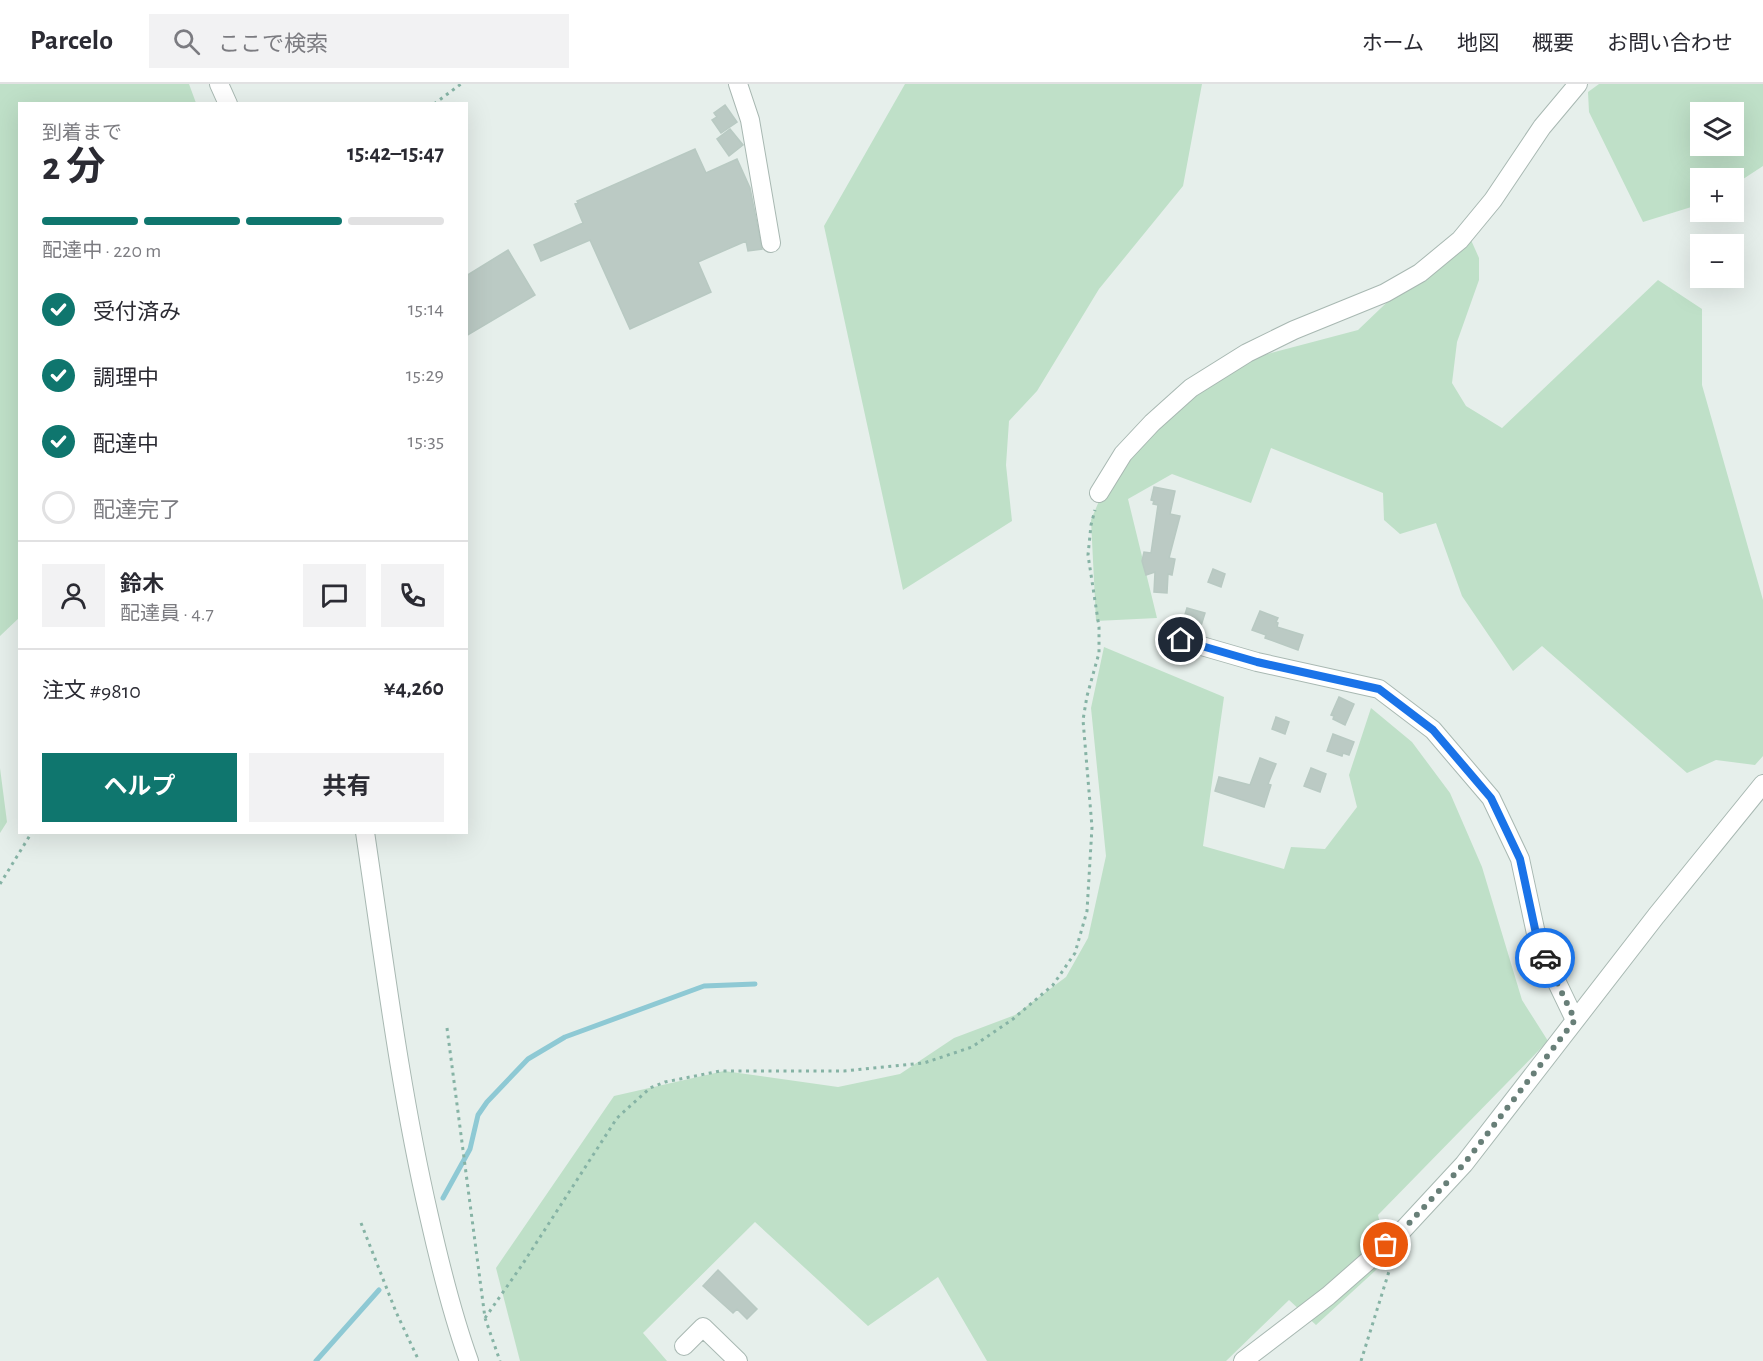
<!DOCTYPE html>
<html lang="ja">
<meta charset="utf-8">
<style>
:root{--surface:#fff;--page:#f2f2f3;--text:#2b2b33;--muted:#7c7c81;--line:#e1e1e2;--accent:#0f766e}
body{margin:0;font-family:"Alegreya Sans","Noto Sans JP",sans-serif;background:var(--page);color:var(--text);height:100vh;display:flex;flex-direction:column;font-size:22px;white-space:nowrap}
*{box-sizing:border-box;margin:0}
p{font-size:20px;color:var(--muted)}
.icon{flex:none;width:33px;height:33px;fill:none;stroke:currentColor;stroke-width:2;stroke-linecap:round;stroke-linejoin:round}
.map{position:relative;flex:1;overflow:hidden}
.drawer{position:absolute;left:18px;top:18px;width:450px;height:732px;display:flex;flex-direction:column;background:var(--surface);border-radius:0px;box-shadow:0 6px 24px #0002}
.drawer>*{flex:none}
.tools{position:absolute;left:1690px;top:18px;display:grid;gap:12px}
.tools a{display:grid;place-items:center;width:54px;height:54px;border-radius:0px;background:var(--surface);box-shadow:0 6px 24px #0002;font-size:30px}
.pin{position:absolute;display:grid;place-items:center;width:51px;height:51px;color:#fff;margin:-26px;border:3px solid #fff;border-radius:50%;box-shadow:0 2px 6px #0007}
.courier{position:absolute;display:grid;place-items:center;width:60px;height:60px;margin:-30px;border:4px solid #1a73e8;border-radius:50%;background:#fff;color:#222;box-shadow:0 2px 8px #0007}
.overview em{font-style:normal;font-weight:700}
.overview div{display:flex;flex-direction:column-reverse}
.overview{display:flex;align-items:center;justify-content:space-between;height:102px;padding:0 24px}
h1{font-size:39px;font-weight:700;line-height:45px}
.bar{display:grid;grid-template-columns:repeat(4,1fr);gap:9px 6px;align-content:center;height:72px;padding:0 24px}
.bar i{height:8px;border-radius:4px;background:var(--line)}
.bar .selected{background:var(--accent)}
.bar p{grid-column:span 4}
.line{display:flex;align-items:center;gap:15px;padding:0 24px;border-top:2px solid var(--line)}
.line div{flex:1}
.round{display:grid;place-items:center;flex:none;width:63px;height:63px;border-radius:0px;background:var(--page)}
ol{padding:0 24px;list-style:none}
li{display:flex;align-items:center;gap:18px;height:66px}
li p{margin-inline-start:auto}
li .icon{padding:6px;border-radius:50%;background:var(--accent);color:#fff;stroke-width:4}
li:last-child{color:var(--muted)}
li i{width:33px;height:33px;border:3px solid var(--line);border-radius:50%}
.button{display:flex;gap:12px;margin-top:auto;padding:12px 24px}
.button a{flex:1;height:69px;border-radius:0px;background:var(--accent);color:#fff;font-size:24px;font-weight:700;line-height:69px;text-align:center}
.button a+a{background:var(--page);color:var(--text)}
header{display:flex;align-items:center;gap:36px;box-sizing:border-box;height:84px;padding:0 30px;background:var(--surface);border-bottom:2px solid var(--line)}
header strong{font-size:28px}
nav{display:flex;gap:33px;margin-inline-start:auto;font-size:21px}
.search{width:420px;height:54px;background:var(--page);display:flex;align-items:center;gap:15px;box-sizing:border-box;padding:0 21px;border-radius:0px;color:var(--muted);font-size:22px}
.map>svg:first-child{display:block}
.green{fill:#bfe0c8;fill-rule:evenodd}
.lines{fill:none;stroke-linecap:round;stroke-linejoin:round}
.stream{stroke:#8ec9d4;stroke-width:5}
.building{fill:#bbcac4;stroke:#b8c9c2;stroke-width:1.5}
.minor-casing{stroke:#a8b8b2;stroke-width:20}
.path{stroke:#86b3a5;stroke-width:3;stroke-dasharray:3 4.5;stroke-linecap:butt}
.minor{stroke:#fff;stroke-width:18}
.done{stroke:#687f78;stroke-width:6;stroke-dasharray:0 10.8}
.route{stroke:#1a73e8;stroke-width:8}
</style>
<header>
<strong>Parcelo</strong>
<div class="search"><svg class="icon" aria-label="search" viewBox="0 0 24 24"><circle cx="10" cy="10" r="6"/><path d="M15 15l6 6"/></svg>ここで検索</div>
<nav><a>ホーム</a><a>地図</a><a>概要</a><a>お問い合わせ</a></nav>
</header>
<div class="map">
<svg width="1763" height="1277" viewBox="0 0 1763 1277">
<rect width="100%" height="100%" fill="#e6efeb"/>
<path class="green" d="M0,0H189L196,19L20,20V533L0,552Z
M905,0H1202L1183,102L1099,205L1037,307L1009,337L1006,381L1012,437L903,506L824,142Z
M1599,0H1763V82L1734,101V94H1701V120L1643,138L1589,28L1588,8ZM1734,28V62H1701V28Z
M1471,156L1479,174V196L1457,258L1452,299L1466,322L1502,344L1658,196L1702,225V301L1763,516V672L1755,681L1716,676L1687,689L1542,562L1513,587L1462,512L1436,439L1400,450L1384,436L1383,409L1271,364L1251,419L1172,390L1128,415L1157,534L1096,537L1091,436L1107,398L1206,286L1358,246L1450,158Z
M1104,563L1224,613L1203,762L1284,785L1291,763L1325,765L1357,723L1349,691L1371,624L1412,658L1450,709L1482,783L1522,916L1548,957L1378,1131L1388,1175L1316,1241L1289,1216L1226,1277H987L938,1193L868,1242L755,1138L643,1249L667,1277H520L496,1184L614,1012L724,987L838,1003L900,990L954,954L1015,931L1066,893L1088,854L1106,772L1091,624Z
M0,684L7,738L0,749Z"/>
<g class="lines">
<path class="stream" d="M443,1114L470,1065L478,1031L487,1018L528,975L565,953L704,902L755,900
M316,1277L379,1206"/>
</g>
<path class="building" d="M725,21L737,38L721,49L712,36L717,33L714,29Z
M730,45L743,61L729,72L717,55Z
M695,65L706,89L737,75L750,104L762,165L748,167L746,157L698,178L711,208L630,245L590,156L541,177L534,161L583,139L575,120L578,119L577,117Z
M508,166L535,211L466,252V192Z
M1154,403L1175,407L1170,430L1180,432L1169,474L1175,475L1172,491L1168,490L1167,509L1154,508L1155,488L1146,491L1142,477L1144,468L1151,469L1158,421L1153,420L1154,417L1151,416Z
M1213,485L1225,490L1221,503L1208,498Z
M1187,524L1205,529L1200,545L1186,541L1187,538L1183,537Z
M1260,527L1278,534L1276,538L1278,539L1277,543L1303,551L1298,566L1265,554L1266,551L1252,546Z
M1339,613L1354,620L1345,641L1333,635L1334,632L1331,631Z
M1276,633L1289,638L1285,650L1272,645Z
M1333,650L1354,658L1349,671L1343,669L1342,672L1327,667Z
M1260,674L1276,680L1268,700L1271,701L1264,723L1215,707L1219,693L1250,701Z
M1311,684L1326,690L1320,708L1304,702Z
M718,1186L757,1225L747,1235L737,1225L733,1229L703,1202Z"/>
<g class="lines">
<defs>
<path id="minor" d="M219,0L228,20
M738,0L750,36L771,159
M1099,409L1123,370L1152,339L1191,304L1247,269L1294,246L1385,209L1420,189L1460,156L1493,116L1542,43L1578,0
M1181,556L1257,578L1379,605L1433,646L1491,714L1520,775L1538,859L1575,936
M365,748C384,876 400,1006 429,1132C440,1181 452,1230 469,1277
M684,1262L703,1243L738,1277
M1243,1277L1328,1212L1401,1148L1464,1080L1656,832L1763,700"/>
</defs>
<use href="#minor" class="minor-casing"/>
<path class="path" d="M434,20L461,0
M0,800L32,748
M447,944L485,1234L500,1277
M361,1139L396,1228L419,1277
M485,1234L522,1181L617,1034L650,1004L665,998L720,987H844L924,979L972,963L1013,935L1053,901L1075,869L1087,827L1092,743L1083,636L1087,612L1099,569V543L1088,471L1091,441L1095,426
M1361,1277L1391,1181"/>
<use href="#minor" class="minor"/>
</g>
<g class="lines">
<path class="done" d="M1386,1161L1401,1148L1464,1080L1575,936L1545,874"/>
<path class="route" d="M1181,556L1257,578L1379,605L1433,646L1491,714L1520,775L1538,859L1545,874"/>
</g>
</svg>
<div class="tools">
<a><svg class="icon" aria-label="layers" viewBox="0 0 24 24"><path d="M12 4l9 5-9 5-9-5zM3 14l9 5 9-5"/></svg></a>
<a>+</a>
<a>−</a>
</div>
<div class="pin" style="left:1386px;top:1161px;background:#ea580c"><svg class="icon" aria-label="bag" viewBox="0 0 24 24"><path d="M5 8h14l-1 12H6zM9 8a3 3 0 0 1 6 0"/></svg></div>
<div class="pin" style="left:1181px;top:556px;background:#1f2937"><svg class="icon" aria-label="home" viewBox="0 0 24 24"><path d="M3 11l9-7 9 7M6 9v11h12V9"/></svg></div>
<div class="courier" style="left:1545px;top:874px"><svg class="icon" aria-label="car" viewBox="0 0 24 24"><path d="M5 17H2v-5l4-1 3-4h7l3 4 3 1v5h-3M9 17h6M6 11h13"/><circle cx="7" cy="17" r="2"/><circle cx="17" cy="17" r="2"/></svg></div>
<section class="drawer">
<div class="overview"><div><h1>2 分</h1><p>到着まで</p></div><em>15:42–15:47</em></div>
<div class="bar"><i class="selected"></i><i class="selected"></i><i class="selected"></i><i></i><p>配達中 · 220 m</p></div>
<ol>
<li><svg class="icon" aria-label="check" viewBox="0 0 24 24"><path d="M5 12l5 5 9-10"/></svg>受付済み<p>15:14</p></li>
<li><svg class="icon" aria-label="check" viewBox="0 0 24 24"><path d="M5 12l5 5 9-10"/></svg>調理中<p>15:29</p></li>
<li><svg class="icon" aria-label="check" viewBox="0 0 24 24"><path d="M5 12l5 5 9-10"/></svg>配達中<p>15:35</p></li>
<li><i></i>配達完了</li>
</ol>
<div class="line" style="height:108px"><a class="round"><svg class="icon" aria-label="person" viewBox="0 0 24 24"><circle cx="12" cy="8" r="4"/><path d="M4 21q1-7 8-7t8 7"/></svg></a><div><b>鈴木</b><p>配達員 · 4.7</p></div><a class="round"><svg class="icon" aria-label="chat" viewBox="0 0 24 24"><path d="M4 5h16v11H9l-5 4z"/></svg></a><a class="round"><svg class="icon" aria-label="phone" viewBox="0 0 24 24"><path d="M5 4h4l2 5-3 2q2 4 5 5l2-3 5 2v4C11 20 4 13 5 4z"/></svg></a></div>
<div class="line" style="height:78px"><div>注文 #9810</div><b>¥4,260</b></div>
<div class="button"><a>ヘルプ</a><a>共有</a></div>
</section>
</div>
